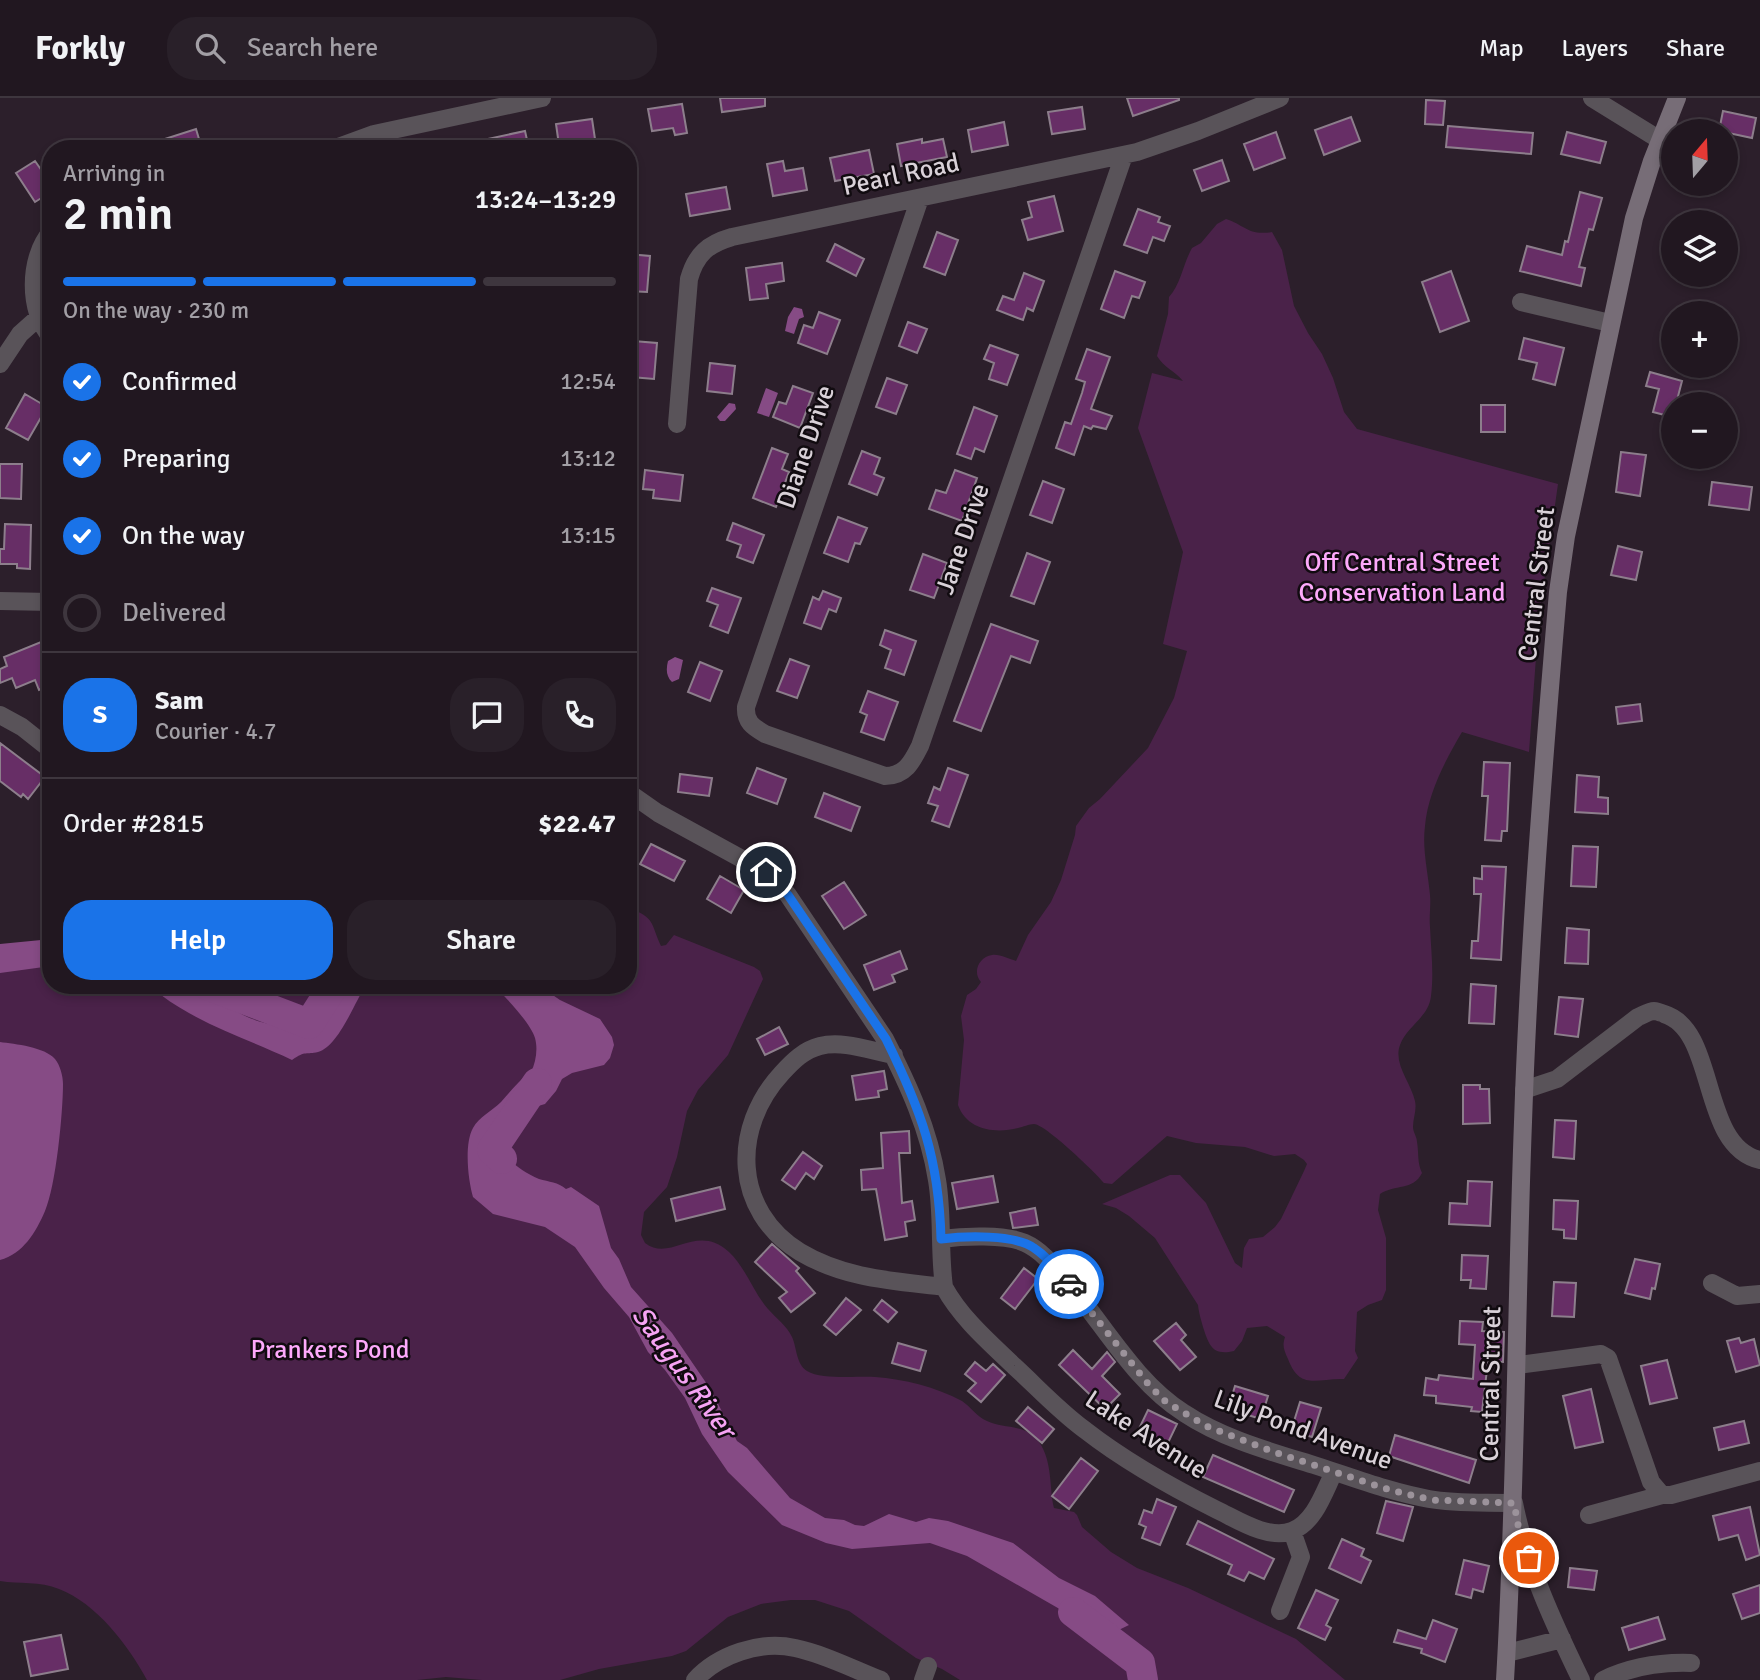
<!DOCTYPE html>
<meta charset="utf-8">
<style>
:root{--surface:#211720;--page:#292029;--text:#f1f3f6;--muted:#a29fa5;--line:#3e363e;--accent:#1a73e8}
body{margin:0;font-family:Signika,sans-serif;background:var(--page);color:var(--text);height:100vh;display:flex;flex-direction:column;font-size:26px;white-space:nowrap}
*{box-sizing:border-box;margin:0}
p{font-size:23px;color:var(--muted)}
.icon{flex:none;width:38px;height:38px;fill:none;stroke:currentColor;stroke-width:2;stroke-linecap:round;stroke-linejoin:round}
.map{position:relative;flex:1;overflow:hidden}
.sheet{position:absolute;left:42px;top:42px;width:595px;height:854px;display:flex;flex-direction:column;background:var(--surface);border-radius:28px;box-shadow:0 4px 10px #0003,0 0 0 2px var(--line)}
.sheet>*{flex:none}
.needle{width:46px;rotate:19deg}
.buttons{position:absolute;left:1661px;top:21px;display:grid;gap:14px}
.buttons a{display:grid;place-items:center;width:77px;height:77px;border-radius:50%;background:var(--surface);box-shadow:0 4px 10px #0003,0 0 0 2px var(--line);font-size:35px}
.pin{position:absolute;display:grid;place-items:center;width:60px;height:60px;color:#fff;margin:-30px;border:4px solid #fff;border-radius:50%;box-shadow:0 2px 7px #0007}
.courier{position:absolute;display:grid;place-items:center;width:70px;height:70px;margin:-35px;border:5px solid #1a73e8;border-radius:50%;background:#fff;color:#222;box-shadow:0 2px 9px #0007}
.headline em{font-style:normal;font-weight:600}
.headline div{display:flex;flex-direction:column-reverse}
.headline{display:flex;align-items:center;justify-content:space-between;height:119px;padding:0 21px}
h1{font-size:46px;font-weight:600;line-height:52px}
.bar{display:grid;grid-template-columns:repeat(4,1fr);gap:10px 7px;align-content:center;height:84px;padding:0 21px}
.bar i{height:9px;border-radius:5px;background:var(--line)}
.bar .on{background:var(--accent)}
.bar p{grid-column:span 4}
.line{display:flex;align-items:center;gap:18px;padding:0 21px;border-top:2px solid var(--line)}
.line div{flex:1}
.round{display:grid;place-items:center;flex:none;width:74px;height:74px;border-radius:28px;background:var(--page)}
ol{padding:0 21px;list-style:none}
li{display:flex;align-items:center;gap:21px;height:77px}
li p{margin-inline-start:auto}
li .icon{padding:7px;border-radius:50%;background:var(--accent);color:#fff;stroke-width:4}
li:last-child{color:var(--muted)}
li i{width:38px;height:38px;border:4px solid var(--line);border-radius:50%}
.action{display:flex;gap:14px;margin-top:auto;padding:14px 21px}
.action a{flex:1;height:80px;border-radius:28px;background:var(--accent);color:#fff;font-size:28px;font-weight:600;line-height:80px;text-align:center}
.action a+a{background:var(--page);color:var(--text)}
header{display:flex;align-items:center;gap:42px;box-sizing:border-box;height:98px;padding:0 35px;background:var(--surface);border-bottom:2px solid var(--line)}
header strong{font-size:33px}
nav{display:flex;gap:38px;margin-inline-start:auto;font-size:24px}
.search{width:490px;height:63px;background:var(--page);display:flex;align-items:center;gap:18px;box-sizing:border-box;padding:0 24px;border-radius:28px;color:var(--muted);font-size:26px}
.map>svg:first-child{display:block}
.green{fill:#4a2249}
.water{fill:#864b85}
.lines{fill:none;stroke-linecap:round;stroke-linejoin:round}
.river{stroke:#864b85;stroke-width:30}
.building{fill:#672e66;stroke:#8d7e8c;stroke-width:2}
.street{stroke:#595359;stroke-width:18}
.secondary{stroke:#776d77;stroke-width:18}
.done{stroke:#9c939b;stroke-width:7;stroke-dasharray:0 12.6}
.route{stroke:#1a73e8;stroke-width:9}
.labels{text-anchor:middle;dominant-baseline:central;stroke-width:5;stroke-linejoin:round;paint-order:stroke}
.street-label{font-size:26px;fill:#d9d1d8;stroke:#110b10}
.park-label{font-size:26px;fill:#fda9fb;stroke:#110b10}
.water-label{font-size:28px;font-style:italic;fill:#f6a3f4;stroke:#110b10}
</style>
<header>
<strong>Forkly</strong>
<div class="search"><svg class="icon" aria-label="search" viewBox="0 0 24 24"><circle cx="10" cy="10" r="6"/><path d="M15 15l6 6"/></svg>Search here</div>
<nav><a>Map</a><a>Layers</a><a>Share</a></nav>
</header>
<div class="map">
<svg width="1760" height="1582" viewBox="0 0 1760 1582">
<rect width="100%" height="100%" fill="#2c1f2b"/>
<path class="green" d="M1226,121C1245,127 1248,138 1272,134L1282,152L1294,208L1308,235L1322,256L1333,280L1344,314L1357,331L1558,386L1539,519L1529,654L1462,634C1445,663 1428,695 1425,728C1422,751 1428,774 1430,797C1431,807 1429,818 1430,829C1431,852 1434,875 1431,898C1429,919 1407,928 1400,947C1393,966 1411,985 1415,1003C1417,1012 1413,1020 1413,1029C1413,1034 1417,1039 1417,1044C1419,1056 1417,1064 1422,1075C1413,1093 1395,1086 1380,1096L1378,1112L1386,1140V1192L1382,1202L1368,1207L1357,1214L1355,1253L1358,1260L1344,1281C1317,1280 1300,1293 1288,1261C1284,1252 1282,1248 1285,1239L1267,1228L1247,1230L1242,1243L1234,1253C1212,1258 1209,1247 1203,1229C1201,1221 1199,1216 1198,1207L1155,1140L1129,1118L1116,1110L1102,1106L1170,1077H1180L1206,1105L1235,1165L1242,1170L1244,1150L1249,1141L1263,1139L1275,1129L1281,1121L1304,1073L1307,1066L1304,1062L1295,1056L1274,1058L1245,1049L1196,1045L1167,1038L1112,1086L1104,1085C1096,1075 1045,1026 1034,1026C1029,1026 1023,1029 1018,1030C995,1036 967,1032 958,1007L964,942L961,918L967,897L976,891L981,884C972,874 979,859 992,857C1000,856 1009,861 1016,863L1028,837L1051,804L1061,782L1075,737L1076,728L1089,710L1100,701L1148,650L1174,600L1187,553L1163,546L1183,454L1138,330L1152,275L1183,283C1175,273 1164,270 1157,258L1168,216L1169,199C1181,186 1183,166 1192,150L1201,145L1217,126Z
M628,809C656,821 650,824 661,848L666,847L674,837L754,869L760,873L763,881L728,957L698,992L687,1013L677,1059L667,1089L644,1114L641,1137L645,1145C671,1165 696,1124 729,1154C746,1170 753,1194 768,1211C776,1220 787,1228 792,1239C797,1250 796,1266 807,1273C822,1282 857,1278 875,1279C904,1281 936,1289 962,1303C971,1309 977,1319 987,1323C1004,1331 1027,1326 1039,1344C1053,1364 1049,1390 1054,1410L1074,1414L1077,1417L1082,1429L1111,1454L1137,1470L1188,1490L1296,1541L1345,1582H960L942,1571L916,1560L849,1513L815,1502H791L761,1506L728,1519L686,1553L672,1558L599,1571L560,1582H482L446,1579L417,1582H147C129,1548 96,1505 59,1491C40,1483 19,1486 0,1483V853L51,848V887H196L220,900L232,895L239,887H628Z"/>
<path class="water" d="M794,209L802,211L804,219L799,221L794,236L785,233L788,219Z
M766,290L778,295L769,319L757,315Z
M729,305L735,306L736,311L725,323H720L717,319Z
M675,559L683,562L679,581L672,584C666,578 666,571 668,563Z
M41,842L51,843V868L0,875V846Z
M148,887C163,887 190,884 203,888C217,892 226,906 238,914C257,927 314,939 329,914C333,907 334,895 335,887H366C355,903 339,948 318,954C306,957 306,952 292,962C248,941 201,927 161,897C156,894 152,892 148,887Z
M493,887H538L560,902L600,921L612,939L614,947L610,960L604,967L572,975L562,981L556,993L545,1006L518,1014L507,1031L506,1058C515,1068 526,1075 539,1081C549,1084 558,1084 566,1091L571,1089L599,1108L611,1150L619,1161L631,1189L672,1235L711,1292L737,1343L747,1350L790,1400L825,1420L844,1422L855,1427L864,1428L889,1416L916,1424L929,1420L948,1423L1013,1445L1059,1480L1095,1498L1129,1527L1094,1544L1084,1525L967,1458L930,1445L852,1451L826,1445L782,1427L728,1374L702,1336L685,1300L665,1272L648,1254L629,1219L604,1190L575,1149L545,1129L493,1116L473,1099C468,1082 464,1046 473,1030C479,1019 492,1013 501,1004C511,993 519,982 531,974C536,964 538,951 535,940C531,926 505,898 493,887Z
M0,944C15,946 45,949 55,961C60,967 63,978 63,986C63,1015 56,1088 45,1113C36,1134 23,1156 0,1162Z"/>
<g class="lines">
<path class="river" d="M207,887L309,926L334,887
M502,1061L492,1052L537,985
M1073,1514L1140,1565L1143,1582"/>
</g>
<path class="building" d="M720,0H765V8L722,14Z
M1127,0H1179V2L1133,18Z
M1426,2L1445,3L1443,27L1425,26Z
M682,6L687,35L675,37L673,30L652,33L648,11Z
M1082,9L1085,31L1052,36L1048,14Z
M1723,13L1756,20L1752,40L1719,33Z
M1351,19L1360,43L1324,57L1315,32Z
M592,21L595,41L559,47L556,26Z
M1004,24L1008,47L972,54L968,32Z
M1448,28L1533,35L1531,56L1446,49Z
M196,31L202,51H143V48Z
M525,33L529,51H470L469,45Z
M1276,34L1285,60L1254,72L1244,46Z
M1567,34L1606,44L1600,65L1561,56Z
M922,41V45L943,41L947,59L901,68L897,46Z
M869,52L874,76L835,83L830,60Z
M1222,62L1229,83L1202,93L1194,72Z
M35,63L42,73L51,67V94L35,104L16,75Z
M783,63L785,73L803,70L807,92L773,98L767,66Z
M726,89L730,111L690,118L686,96Z
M1580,94L1602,100L1593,132L1589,131L1579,169L1585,170L1581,188L1520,173L1527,148L1562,157L1565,143L1568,144Z
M1054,98L1063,133L1028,142L1022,122L1032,119L1028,104Z
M1138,111L1160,119L1158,124L1170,128L1164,143L1153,139L1147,155L1124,147Z
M937,134L958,142L945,177L924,169Z
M835,146L864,161L856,178L827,163Z
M628,156L650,158L647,194L628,193Z
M782,165L784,183L766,186L768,200L750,202L746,170Z
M1115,173L1145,184L1139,200L1132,198L1124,220L1101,211Z
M1451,173L1469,223L1440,234L1422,184Z
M1024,175L1044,183L1033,213L1027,210L1023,222L997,212L1003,198L1014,202Z
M819,214L840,222L827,256L798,245L804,227L813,230Z
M908,224L927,231L917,255L899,248Z
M1524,240L1564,250L1555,287L1533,281L1537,265L1519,261Z
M633,243L657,245L654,281L631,279Z
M990,247L1018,257L1007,287L989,281L994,265L984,261Z
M1087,251L1110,259L1091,311L1112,318L1106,331L1093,328L1091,331L1084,328L1074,357L1056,350L1065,324L1071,326L1082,295L1085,284L1076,281Z
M710,265L735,268L732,296L707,293Z
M1650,274L1682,283L1676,306H1673L1672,319L1653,314L1659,291L1646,288Z
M887,280L907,287L896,316L876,309Z
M793,288L813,295L800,330L773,319L779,304L786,306Z
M25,296L47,309L28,342L6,330Z
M1481,307H1505V334H1481Z
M974,309L997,318L984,354L975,350L971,361L957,356Z
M772,350L788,356L782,371L789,374L776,409L753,400Z
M862,353L880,360L874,376L884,380L877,397L849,386Z
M1621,354L1646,357L1640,398L1616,394Z
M0,366H22L21,401L0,400Z
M645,372L683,377L680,403L653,400L654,392L643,391Z
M955,372L977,380L962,423L929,411L936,392L946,395Z
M1043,383L1064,391L1052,425L1030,417Z
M1712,384L1752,389L1749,412L1709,407Z
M838,419L867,430L860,446L855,445L848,464L824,455Z
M733,425L764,437L753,465L737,459L741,447L727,442Z
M5,426L31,427L30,471L17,470V466H0V451H4Z
M1618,448L1642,454L1636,482L1611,477Z
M1027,455L1050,464L1034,506L1011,498Z
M923,456L947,465L934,500L910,492Z
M712,490L741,500L728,535L710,528L718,507L707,503Z
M823,493L841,500L836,514L829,511L821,531L804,525L813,499L819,502Z
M991,526L1038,543L1030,565L1011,558L981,633L954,623Z
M885,532L916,543L904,577L885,570L891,552L880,547Z
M51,540V587L39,592L35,582L16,590L12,580L0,585V571L7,568L4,559Z
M790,561L809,568L797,600L777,593Z
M700,564L722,573L710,603L688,594Z
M868,593L898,604L884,642L861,634L867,617L860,614Z
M1640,606L1642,623L1618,626L1616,609Z
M0,645L45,679L28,701L23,696L21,699L0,683Z
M1484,664L1510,665L1507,733H1502L1501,743L1485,742L1488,698H1482Z
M757,670L786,681L777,706L747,695Z
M948,670L968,677L949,729L932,723L938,708L928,705L934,689L940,692Z
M680,676L712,680L709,698L678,694Z
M1577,677L1599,679L1598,699L1608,700V716L1575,714Z
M824,695L860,709L851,733L815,719Z
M651,746L685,763L674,783L640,766Z
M1573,748L1598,749L1596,789L1571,788Z
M1482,768L1506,769L1501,862L1471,860L1472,843H1478L1481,796H1474V780L1482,781Z
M720,778L744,792L731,815L707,801Z
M844,784L866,817L844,831L822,798Z
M1567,830L1589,832L1588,866L1565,865Z
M900,853L907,871L892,877L895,884L874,892L864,867Z
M1471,886L1496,888L1494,926L1469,925Z
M1559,899L1583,901L1578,939L1555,936Z
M779,929L788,946L765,957L757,941Z
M884,973L887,991L878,993L879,999L856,1002L852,978Z
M1463,987H1480V991H1489L1490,1025L1463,1026Z
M1555,1022L1576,1023L1574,1061L1553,1059Z
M909,1033L910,1055H899L902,1105L912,1103L915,1122L905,1124L907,1138L885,1142L876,1091L862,1092L861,1072L883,1070L881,1035Z
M803,1054L822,1068L814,1081L806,1075L795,1091L782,1082Z
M993,1078L998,1104L957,1111L952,1085Z
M1468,1083L1492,1084L1490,1128L1449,1126L1450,1105L1467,1106Z
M720,1089L725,1111L676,1123L671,1101Z
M1554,1102L1578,1103L1576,1141L1564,1140V1132L1553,1131Z
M1035,1110L1038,1127L1013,1130L1010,1115Z
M772,1146L799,1170L796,1173L815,1195L791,1214L779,1200L787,1194L755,1164Z
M1462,1157L1488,1158L1486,1191L1470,1190L1471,1182H1461Z
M1635,1161L1660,1166L1655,1191L1652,1190L1650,1201L1625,1195Z
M1024,1170L1038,1181L1015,1211L1001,1200Z
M1554,1184L1576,1185L1574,1219L1552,1218Z
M846,1200L861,1212L836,1237L824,1227Z
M882,1202L897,1214L888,1224L874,1212Z
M1460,1223L1483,1224L1482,1233L1504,1234L1503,1264L1488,1263L1482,1314L1471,1313L1472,1309L1436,1305V1298L1424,1297L1426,1280L1438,1282L1439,1277L1473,1281L1475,1247L1459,1246Z
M1176,1225L1186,1237L1181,1242L1196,1259L1180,1272L1154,1243Z
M1739,1240L1741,1245L1754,1241L1760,1267L1736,1274L1727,1243Z
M898,1245L926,1253L920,1273L892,1265Z
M1073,1252L1092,1271L1107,1254L1115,1264L1102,1278L1120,1296L1105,1311L1059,1267Z
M1667,1262L1677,1300L1650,1306L1641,1268Z
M975,1264L986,1273L993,1266L1005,1277L981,1304L968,1293L976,1285L965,1276Z
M1235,1288L1268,1298L1261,1321L1228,1311Z
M1591,1291L1603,1344L1575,1350L1563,1298Z
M1300,1304L1321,1310L1312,1339L1291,1333Z
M1028,1309L1054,1331L1042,1345L1016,1323Z
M1148,1312L1177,1326L1165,1351L1136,1337Z
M1744,1323L1749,1345L1719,1352L1714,1330Z
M1395,1337L1476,1362L1469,1385L1389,1358Z
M1213,1357L1294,1392L1284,1414L1203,1379Z
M1081,1360L1098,1373L1069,1411L1052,1398Z
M1157,1401L1176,1409L1160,1447L1142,1440L1146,1429L1139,1426L1144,1412L1152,1415Z
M1386,1403L1413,1409L1403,1443L1377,1435Z
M1750,1409L1760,1457L1746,1462L1738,1437L1719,1442L1713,1418Z
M1198,1423L1274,1461L1264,1481L1249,1474L1244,1483L1228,1476L1232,1467L1187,1446Z
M1342,1441L1364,1451L1361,1458L1371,1463L1361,1485L1329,1470Z
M1464,1462L1489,1468L1483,1494L1473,1491L1471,1500L1456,1496Z
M1570,1470L1597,1473L1594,1492L1568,1489Z
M1760,1487V1515L1742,1521L1733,1496Z
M1316,1492L1338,1502L1326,1527L1331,1530L1325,1542L1298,1530Z
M1658,1519L1665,1541L1629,1552L1622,1530Z
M1433,1522L1457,1531L1445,1564L1421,1555L1422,1551L1394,1544L1398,1532L1426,1541Z
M61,1537L68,1571L31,1578L24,1544Z"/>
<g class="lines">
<path class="street" d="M1592,0L1660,42
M333,51L374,36L542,0
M920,100L746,609C745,624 753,629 765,636L885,678C905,678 912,664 920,648L1124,57
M51,134C28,160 28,214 51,239
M1521,204L1610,225
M0,266L20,236L39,219
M677,326L689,181C696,156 708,146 732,139L1137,54L1198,33L1280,0
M0,503L51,504
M0,617L22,629L51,652
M628,694L658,715L766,774L788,797L885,941C908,986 929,1031 937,1082C943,1117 939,1153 944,1189C895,1183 845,1181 800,1154C733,1113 731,1030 782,975C793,963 804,952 820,948C843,942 871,953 894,957
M1524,992L1557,981L1638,919C1643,917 1649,913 1654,913C1655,913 1663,915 1664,916C1718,932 1699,1048 1760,1062
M941,1141C963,1138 1006,1136 1025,1145C1043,1153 1055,1170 1068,1185C1105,1228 1135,1284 1184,1315C1223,1341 1272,1354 1317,1368C1354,1380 1390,1394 1429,1401C1456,1406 1486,1404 1514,1405C1526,1466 1554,1526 1581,1582
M1712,1185L1737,1198L1760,1196
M944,1189C961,1220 989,1244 1014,1268C1038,1290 1059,1313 1085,1332C1126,1364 1171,1389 1217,1412C1238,1422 1268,1442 1292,1433C1315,1424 1324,1394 1334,1374
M1518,1267L1601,1256L1608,1260L1651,1384L1662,1397
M1589,1417L1662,1397H1671L1760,1373
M1280,1513L1301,1459L1292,1433
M1507,1555L1562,1541
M695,1582C718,1557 760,1542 795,1550C824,1556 853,1571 881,1582
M923,1582L928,1568
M1603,1582C1630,1569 1661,1564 1691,1565"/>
<path class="secondary" d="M1505,1582C1516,1396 1516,1210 1523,1024C1529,847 1543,670 1558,494L1566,438L1634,120L1652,63L1677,0"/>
</g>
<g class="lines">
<path class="done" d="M1069,1186L1149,1287L1166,1304L1206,1328L1274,1354L1390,1392L1432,1402L1514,1405L1519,1432L1529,1460"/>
<path class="route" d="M766,774L788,797L886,941C921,1012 939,1060 941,1141C964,1138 1015,1136 1034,1150C1048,1159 1058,1173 1069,1186"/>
</g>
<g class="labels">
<g class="street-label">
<text transform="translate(901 77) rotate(-12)">Pearl Road</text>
<text transform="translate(806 349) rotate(-71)">Diane Drive</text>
<text transform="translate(963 441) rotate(-71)">Jane Drive</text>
<text transform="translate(1537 486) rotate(-83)">Central Street</text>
<text transform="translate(1491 1286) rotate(-89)">Central Street</text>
<text transform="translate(1303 1332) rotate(20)">Lily Pond Avenue</text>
<text transform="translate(1146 1337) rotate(33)">Lake Avenue</text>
</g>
<g class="park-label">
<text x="1402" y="465">Off Central Street<tspan x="1402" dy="30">Conservation Land</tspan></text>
<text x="330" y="1252">Prankers Pond</text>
</g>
<g class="water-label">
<text transform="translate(684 1274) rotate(54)">Saugus River</text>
</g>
</g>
</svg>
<div class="buttons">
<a><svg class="needle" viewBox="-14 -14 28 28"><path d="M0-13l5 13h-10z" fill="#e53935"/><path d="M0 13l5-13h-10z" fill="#a29fa5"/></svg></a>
<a><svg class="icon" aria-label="layers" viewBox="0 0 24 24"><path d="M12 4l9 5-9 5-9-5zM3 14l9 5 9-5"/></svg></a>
<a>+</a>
<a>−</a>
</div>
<div class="pin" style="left:1529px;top:1460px;background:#ea580c"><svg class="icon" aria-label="bag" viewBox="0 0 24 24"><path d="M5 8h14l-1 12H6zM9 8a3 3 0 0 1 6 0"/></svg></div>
<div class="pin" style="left:766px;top:774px;background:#1f2937"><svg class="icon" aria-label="home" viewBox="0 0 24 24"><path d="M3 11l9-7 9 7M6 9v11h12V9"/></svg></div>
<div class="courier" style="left:1069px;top:1186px"><svg class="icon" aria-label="car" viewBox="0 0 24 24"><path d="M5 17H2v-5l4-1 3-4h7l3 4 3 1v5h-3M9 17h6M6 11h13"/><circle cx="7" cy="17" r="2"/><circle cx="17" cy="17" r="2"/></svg></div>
<section class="sheet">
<div class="headline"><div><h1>2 min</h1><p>Arriving in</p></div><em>13:24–13:29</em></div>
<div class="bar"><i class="on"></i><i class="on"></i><i class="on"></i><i></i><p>On the way · 230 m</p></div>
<ol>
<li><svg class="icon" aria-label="check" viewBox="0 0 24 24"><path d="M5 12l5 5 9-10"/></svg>Confirmed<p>12:54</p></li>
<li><svg class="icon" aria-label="check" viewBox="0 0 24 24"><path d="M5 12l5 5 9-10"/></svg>Preparing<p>13:12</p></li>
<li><svg class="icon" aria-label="check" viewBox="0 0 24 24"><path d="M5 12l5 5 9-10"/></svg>On the way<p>13:15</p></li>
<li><i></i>Delivered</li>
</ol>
<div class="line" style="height:126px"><b class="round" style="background:var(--accent);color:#fff">S</b><div><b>Sam</b><p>Courier · 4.7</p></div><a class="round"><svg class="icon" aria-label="chat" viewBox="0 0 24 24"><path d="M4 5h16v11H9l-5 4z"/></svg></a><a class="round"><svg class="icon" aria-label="phone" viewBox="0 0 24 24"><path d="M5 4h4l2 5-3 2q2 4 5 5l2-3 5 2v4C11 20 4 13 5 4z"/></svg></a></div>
<div class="line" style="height:91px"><div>Order #2815</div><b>$22.47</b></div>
<div class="action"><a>Help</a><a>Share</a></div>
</section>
</div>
